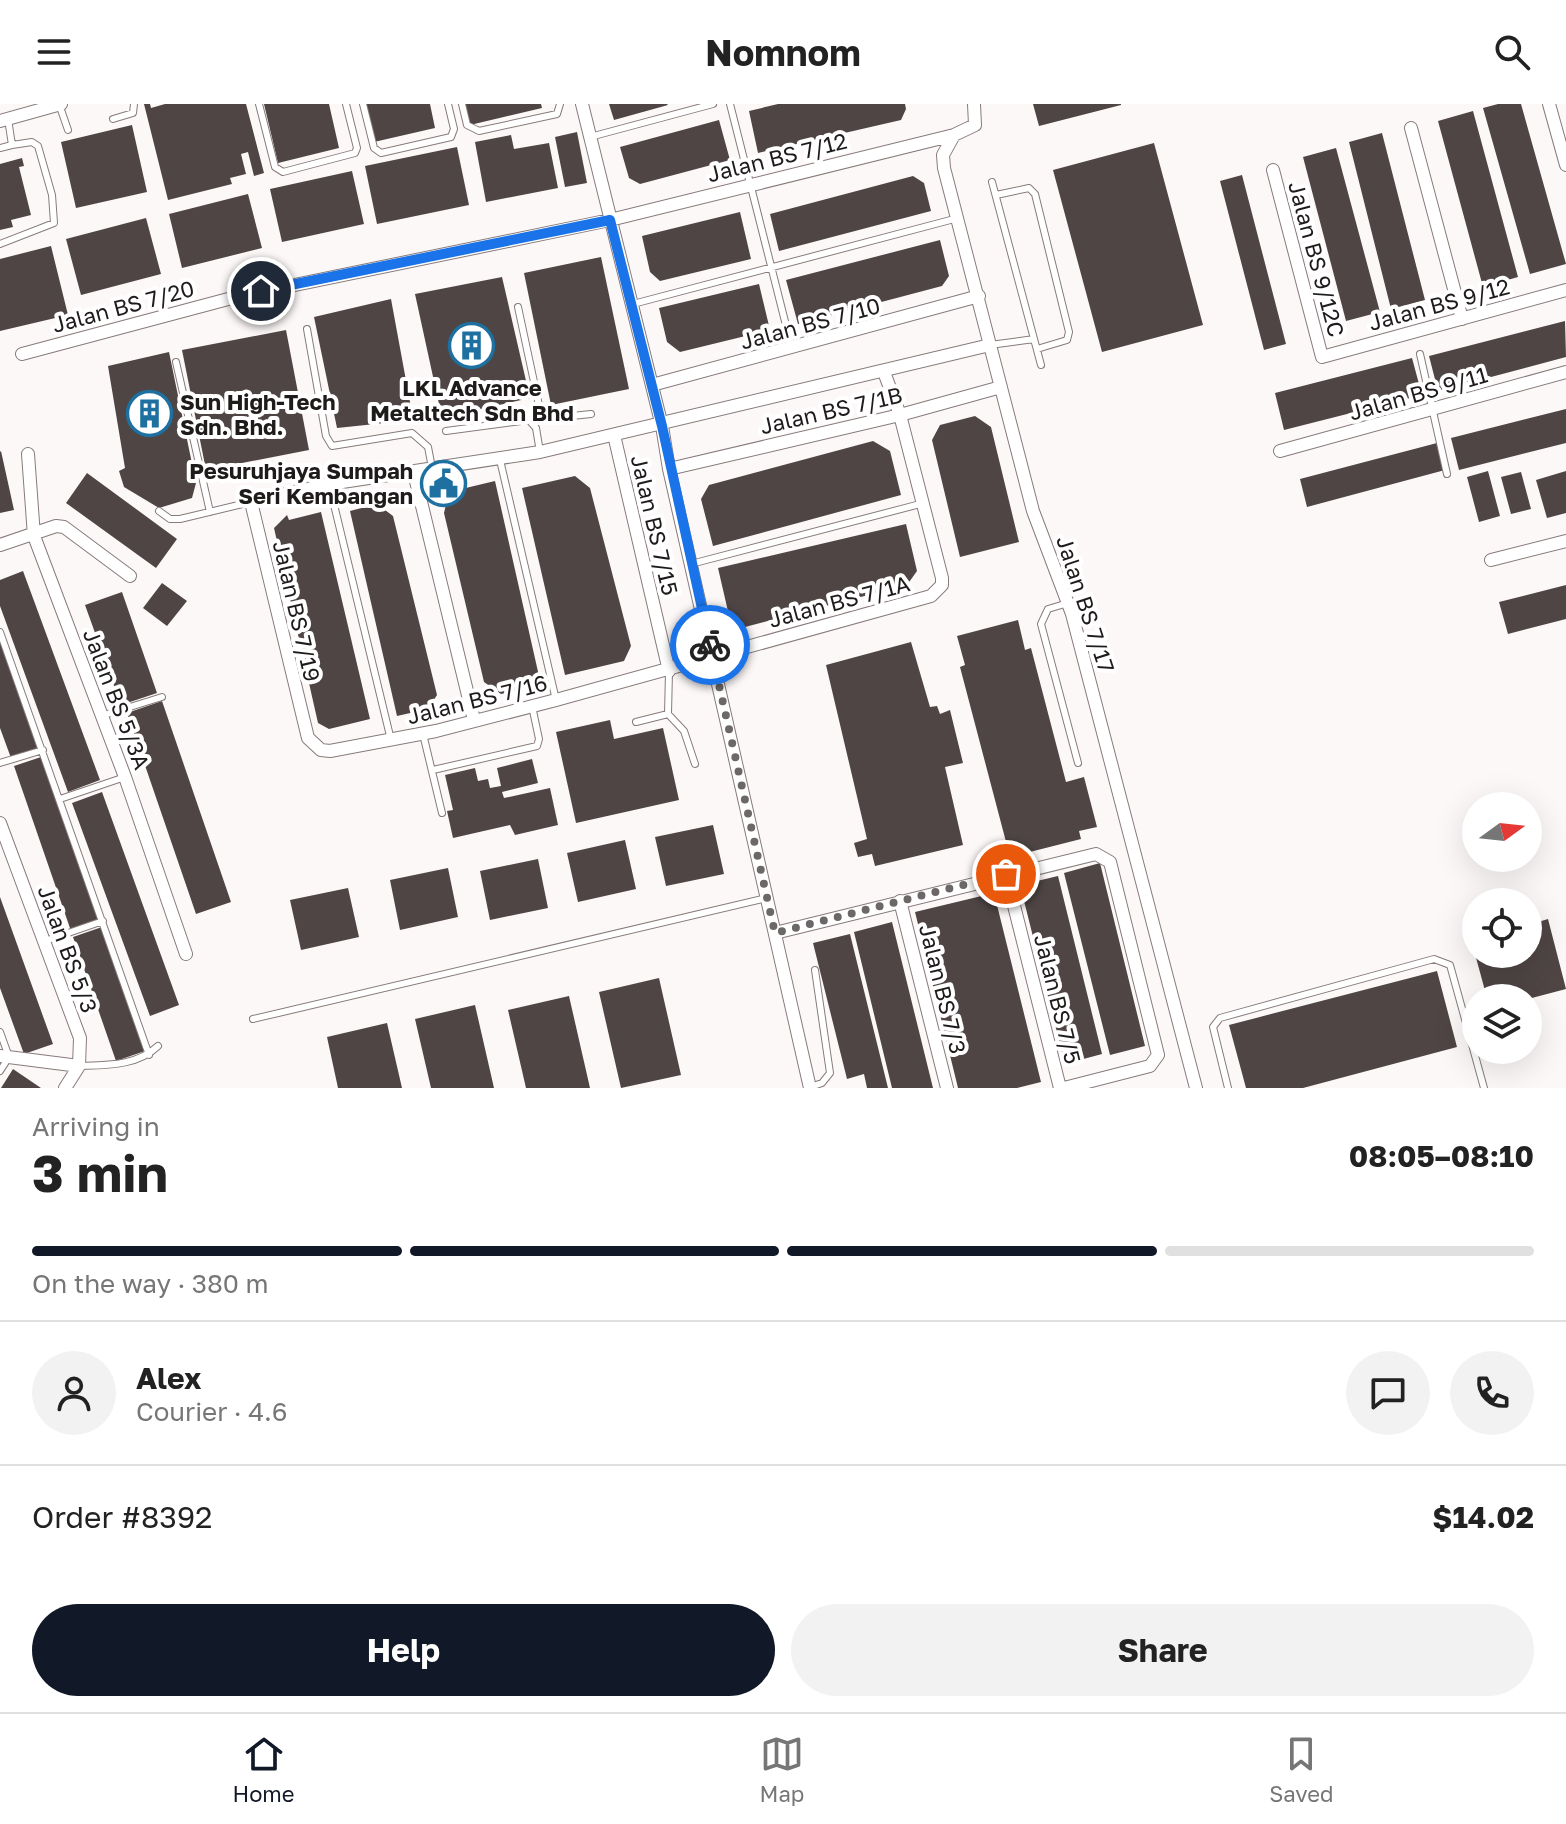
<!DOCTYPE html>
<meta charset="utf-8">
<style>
:root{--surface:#fff;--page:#f2f2f2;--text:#222;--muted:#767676;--line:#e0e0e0;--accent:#111827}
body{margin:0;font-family:"Golos Text",sans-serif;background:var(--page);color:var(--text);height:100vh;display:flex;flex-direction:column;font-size:30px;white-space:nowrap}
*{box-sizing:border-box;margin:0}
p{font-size:26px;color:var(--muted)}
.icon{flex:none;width:44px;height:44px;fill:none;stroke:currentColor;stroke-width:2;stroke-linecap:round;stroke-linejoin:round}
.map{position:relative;height:984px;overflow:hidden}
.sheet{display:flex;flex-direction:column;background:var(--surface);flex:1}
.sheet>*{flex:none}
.needle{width:52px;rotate:75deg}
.buttons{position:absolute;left:1462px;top:688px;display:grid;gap:16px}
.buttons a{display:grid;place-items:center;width:80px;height:80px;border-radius:50%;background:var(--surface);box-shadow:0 8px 32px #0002;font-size:40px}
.pin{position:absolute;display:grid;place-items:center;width:68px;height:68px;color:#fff;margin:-34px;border:4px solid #fff;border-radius:50%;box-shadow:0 2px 8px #0007}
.courier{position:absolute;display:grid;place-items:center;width:80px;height:80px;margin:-40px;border:6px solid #1a73e8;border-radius:50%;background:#fff;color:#222;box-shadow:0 2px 10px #0007}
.headline em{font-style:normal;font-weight:700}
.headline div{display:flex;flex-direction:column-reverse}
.headline{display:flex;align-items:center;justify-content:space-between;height:136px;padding:0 32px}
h1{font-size:52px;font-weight:700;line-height:60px}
.bar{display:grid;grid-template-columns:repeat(4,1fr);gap:12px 8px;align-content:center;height:96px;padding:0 32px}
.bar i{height:10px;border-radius:6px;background:var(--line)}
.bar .active{background:var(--accent)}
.bar p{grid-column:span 4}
.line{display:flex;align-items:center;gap:20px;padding:0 32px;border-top:2px solid var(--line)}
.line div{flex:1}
.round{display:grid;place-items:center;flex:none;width:84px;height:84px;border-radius:42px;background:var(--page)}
.cta{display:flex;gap:16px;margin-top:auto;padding:16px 32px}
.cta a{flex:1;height:92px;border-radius:48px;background:var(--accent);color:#fff;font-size:32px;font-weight:700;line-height:92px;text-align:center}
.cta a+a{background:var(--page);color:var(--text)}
header{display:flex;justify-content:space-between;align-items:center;height:104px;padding:0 32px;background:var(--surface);font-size:36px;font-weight:700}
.tabs{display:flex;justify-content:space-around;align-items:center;height:112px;border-top:2px solid var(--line);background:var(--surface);font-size:22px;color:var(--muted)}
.tabs a{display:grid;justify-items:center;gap:4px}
.tabs .active{color:var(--accent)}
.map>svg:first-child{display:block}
.building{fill:#4f4545}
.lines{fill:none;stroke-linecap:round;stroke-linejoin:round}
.service-casing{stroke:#877b7b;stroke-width:8}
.minor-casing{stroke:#877b7b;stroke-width:14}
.service{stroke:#fff;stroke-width:6}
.minor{stroke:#fff;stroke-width:12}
.done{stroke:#6d6868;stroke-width:8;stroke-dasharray:0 14.4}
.route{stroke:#1a73e8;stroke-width:10}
.labels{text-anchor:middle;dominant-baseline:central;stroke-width:8;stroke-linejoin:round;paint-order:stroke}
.street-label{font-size:22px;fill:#1f1b1b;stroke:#fff}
.poi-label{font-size:22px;font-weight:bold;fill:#1f1b1b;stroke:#fff}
</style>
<header><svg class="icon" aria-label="menu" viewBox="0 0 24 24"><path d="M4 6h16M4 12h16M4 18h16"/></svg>Nomnom<svg class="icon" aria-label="search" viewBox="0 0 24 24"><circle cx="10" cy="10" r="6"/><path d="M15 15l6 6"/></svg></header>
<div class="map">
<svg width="1566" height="984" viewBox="0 0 1566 984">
<rect width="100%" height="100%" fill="#fdf8f8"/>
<path class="building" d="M144,0H150L151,4L165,0H246L264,69L254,72L248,48L241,50L246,70L230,74L232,80L168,96Z
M264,0H329L339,44L278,59Z
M365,0H430L435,24L374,38Z
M465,0H541L542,4L470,21Z
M609,0H667L668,1L614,16Z
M778,0H905L906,5L901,16L758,49L749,7Z
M1033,0H1121V1L1039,22Z
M1498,0H1521L1566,160L1530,170L1483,4Z
M1473,7L1518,173L1483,183L1438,17Z
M719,16L730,56L640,80L629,74L620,43Z
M132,21L147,88L76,104L61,38Z
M577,28L587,79L565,83L555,33Z
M1382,29L1425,196L1391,205L1349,38Z
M511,31L514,45L549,39L558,84L486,98L475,38Z
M1154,39L1203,221L1102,248L1053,66Z
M457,43L469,101L377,120L365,62Z
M1336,44L1380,208L1346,217L1303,53Z
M22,54L24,62L19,63L31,111L11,116L13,123L0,126V60Z
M352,67L364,120L282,138L270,85Z
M1242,71L1286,240L1264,246L1220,77Z
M913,72L924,79L931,107L779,147L770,110Z
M248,90L262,144L182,164L169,110Z
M740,108L751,155L660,177L650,168L642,132Z
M146,114L161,170L81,191L66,135Z
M940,136L949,172L942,182L798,220L786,176Z
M51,142L68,211L0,227V155Z
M601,153L629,285L551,301L524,169Z
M502,173L530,294L442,314L415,190Z
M759,180L770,226L680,248L667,238L659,204Z
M391,195L412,309L404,317L337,324L314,213Z
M1565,217L1566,253L1438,287L1429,252Z
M286,226L309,346L206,366L182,246Z
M169,248L196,379L192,394L159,404L124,383L119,367L125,364L108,262Z
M1412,254L1422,291L1284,326L1275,289Z
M1566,305V339L1459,366L1451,334Z
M975,312L991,323L1019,438L960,453L932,336L940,321Z
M873,337L890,347L901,391L713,442L701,395L709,381Z
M1437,339L1445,366L1307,403L1300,375Z
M1,347L14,406L0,409V348Z
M1488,367L1500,412L1479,418L1467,373Z
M1566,367V409L1547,414L1536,376Z
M1521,368L1531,405L1511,410L1501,373Z
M87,369L177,435L156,464L66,399Z
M575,372L590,384L631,542L624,557L565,571L522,384Z
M495,377L541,581L501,590L484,578L444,409L449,388Z
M377,400L393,412L437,591L428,605L397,612L350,407Z
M321,408L370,615L329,625L318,619L274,424L287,411L289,416Z
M906,420L917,467L907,481L745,523L730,516L718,464Z
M23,467L100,676L68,688L0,502V476Z
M162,479L187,497L167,522L143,504Z
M1566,481V515L1508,530L1499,498Z
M122,488L157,589L121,601L85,501Z
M1018,516L1025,546L1031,544L1066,678L1084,673L1097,723L1079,727L1081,735L1010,753L960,563L965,561L957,532Z
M0,536L40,643L11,654L0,624Z
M911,538L930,603L937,602L940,610L950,606L963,659L945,663L963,741L875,762L872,750L858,753L854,739L867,735L826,561Z
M162,597L231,798L196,810L127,609Z
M610,616L614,635L663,624L679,696L576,719L556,628Z
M44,652L101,817L71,827L14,662Z
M532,655L538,679L502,688L504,694L550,684L558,721L515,731L510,721L453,734L447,707L453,706L445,671L475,664L478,677L488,675L490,684L501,682L497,664Z
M102,688L179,901L150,912L72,699Z
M713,721L724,770L666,782L655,733Z
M625,736L636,785L578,798L567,749Z
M538,755L548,804L490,816L480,767Z
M1100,759L1145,942L1110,951L1064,769Z
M448,764L458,813L400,826L390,776Z
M1058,772L1102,950L1065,960L1020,781Z
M348,784L359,833L301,846L290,796Z
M994,789L1041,978L1017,984H958L915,808Z
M0,793L53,940L24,950L0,884Z
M1548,815L1566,885L1528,895L1487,894L1475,850H1528V821Z
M892,818L933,984H892L854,828Z
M102,823L145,947L116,957L73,833Z
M850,830L888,984H867L864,970L847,975L813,839Z
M1437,867L1457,943L1303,984H1246L1229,921Z
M659,874L681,971L621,984L599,888Z
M569,892L590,984H526L508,906Z
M475,901L494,984H431L415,915Z
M387,919L402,984H338L327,933Z
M13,965L41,984H1Z"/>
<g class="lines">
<defs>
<path id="service" d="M59,0L68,26
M259,0L275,63L283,68L355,49L357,44L346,0
M363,0L374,44L381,49L451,33L454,25L448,0
M462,0L467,21L479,27L557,10L560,0
M730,0L792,245
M113,15L133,9L134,0
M590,33L713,0
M0,44L12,41L8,15
M992,78L1041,261
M996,91L1029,84L1035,90L1069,228L1067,236L1037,245
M0,140L54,119L52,91L38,42L32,38L12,41
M633,200L958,114
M518,203L540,306L553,314L591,310
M307,225L326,332L332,342L412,329L428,343L432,364
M990,241L1034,235
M1420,250L1447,370
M176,258L210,408
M446,327L529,316L536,324L540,348
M500,356L556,596
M329,380L391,636
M159,407L170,415H180L251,398
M691,460L924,399
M1068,499L1048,505L1041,520L1078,659
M0,528L149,951
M669,567L668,610L684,627L695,660
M101,612L162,593
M636,618L668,610
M423,630L442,709
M0,659L43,646
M433,666L537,642L539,635L532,602
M60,695L125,673
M45,837L103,817
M253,915L767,794
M0,928L9,953L0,967
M79,962C107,961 137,962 158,942
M810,983L822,979L830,969L815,866
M1228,984L1213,923L1220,914L1434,855L1450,861L1484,984"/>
<path id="minor" d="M582,0L662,322L669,365L810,984
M1549,0L1566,61
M0,17L61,0
M1411,24L1462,215
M954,31L943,51L944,64L1033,407L1072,510L1196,984
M1273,66L1322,253L1566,186
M22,250L232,194L610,116L954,31L975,21L974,0
M884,268L900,311L942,474V481L931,492L556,596L436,627L330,647L321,646L308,634L251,398L329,380L540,348L990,241
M652,281L979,192
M614,331L669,567
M1280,347L1566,268
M28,350L34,432L125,673L186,850
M669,365L900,311L1001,283
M414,369L474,616
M0,441L56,422L64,423L130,472
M1491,456L1566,437
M0,719L80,934L79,962L65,984
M1006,770L1060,984
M900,797L947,984
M775,829L1096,750L1110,758L1158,951L1150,962L1064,984
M0,952L79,962"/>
</defs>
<use href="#service" class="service-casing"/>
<use href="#minor" class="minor-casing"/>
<use href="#service" class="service"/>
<use href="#minor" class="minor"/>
</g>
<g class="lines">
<path class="done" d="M710,541L775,829L1006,770"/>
<path class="route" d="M261,187L610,116L662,322L710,541"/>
</g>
<defs>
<symbol id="building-ring" viewBox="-11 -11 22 22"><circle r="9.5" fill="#fff" stroke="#1d70a0" stroke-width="1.5"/><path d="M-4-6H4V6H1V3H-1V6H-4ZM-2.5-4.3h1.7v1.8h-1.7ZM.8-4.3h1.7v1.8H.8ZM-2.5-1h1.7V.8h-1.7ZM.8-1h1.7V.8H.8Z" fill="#1d70a0"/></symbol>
<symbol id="civic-ring" viewBox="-11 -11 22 22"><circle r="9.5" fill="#fff" stroke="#1d70a0" stroke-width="1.5"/><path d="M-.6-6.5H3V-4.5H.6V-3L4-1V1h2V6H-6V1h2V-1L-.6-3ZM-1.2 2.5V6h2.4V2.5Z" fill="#1d70a0"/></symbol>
</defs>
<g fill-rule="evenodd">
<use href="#building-ring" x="446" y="216" width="51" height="51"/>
<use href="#building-ring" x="124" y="284" width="51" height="51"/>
<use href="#civic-ring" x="418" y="354" width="51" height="51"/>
</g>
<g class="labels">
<g class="street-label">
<text transform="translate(777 53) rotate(-14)">Jalan BS 7/12</text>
<text transform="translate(1317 155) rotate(75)">Jalan BS 9/12C</text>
<text transform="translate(1439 200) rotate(-15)">Jalan BS 9/12</text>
<text transform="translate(123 202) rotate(-15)">Jalan BS 7/20</text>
<text transform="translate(810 219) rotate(-15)">Jalan BS 7/10</text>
<text transform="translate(1418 289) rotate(-16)">Jalan BS 9/11</text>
<text transform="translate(831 306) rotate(-13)">Jalan BS 7/1B</text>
<text transform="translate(655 421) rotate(77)">Jalan BS 7/15</text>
<text transform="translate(839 497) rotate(-15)">Jalan BS 7/1A</text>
<text transform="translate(1086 500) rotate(72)">Jalan BS 7/17</text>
<text transform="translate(297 507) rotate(77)">Jalan BS 7/19</text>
<text transform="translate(117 595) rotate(69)">Jalan BS 5/3A</text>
<text transform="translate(477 595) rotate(-14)">Jalan BS 7/16</text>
<text transform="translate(68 845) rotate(70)">Jalan BS 5/3</text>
<text transform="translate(943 885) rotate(76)">Jalan BS 7/3</text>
<text transform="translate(1058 895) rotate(76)">Jalan BS 7/5</text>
</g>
<g class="poi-label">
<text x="472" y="283">LKL Advance<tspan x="472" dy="25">Metaltech Sdn Bhd</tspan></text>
<text x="180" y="297" text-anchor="start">Sun High-Tech<tspan x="180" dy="25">Sdn. Bhd.</tspan></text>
<text x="413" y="366" text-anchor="end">Pesuruhjaya Sumpah<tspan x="413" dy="25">Seri Kembangan</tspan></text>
</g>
</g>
</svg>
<div class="buttons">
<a><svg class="needle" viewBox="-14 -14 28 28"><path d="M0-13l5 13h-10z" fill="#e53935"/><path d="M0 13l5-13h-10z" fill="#767676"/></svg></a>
<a><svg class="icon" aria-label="locate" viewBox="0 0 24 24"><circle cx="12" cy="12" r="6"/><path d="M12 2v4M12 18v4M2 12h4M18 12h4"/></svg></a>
<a><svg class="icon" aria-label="layers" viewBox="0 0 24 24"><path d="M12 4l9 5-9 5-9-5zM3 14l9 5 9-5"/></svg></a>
</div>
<div class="pin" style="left:1006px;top:770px;background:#ea580c"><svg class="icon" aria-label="bag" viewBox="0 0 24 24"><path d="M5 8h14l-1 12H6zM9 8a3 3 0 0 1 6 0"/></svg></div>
<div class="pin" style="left:261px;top:187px;background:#1f2937"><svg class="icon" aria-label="home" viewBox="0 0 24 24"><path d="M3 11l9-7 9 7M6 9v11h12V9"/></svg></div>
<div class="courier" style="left:710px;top:541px"><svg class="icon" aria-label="bike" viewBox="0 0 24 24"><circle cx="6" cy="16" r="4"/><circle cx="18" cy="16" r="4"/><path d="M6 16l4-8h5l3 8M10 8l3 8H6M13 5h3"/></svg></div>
</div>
<section class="sheet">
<div class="headline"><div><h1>3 min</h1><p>Arriving in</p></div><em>08:05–08:10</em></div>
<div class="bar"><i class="active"></i><i class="active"></i><i class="active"></i><i></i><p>On the way · 380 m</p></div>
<div class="line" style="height:144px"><a class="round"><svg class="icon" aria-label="person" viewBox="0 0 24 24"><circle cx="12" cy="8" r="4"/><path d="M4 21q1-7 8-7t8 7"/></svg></a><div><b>Alex</b><p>Courier · 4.6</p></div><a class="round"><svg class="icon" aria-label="chat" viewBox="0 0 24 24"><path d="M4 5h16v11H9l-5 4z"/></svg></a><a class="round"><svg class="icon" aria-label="phone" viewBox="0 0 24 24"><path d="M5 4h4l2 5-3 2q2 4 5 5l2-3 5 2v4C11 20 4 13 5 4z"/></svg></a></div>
<div class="line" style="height:104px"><div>Order #8392</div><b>$14.02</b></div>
<div class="cta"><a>Help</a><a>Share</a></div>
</section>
<nav class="tabs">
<a class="active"><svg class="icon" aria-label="home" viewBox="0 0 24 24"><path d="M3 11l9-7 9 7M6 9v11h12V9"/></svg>Home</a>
<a><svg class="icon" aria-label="map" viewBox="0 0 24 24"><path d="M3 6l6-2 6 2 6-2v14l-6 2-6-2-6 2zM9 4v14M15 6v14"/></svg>Map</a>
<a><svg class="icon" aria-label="saved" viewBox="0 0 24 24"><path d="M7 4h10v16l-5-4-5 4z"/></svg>Saved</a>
</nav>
